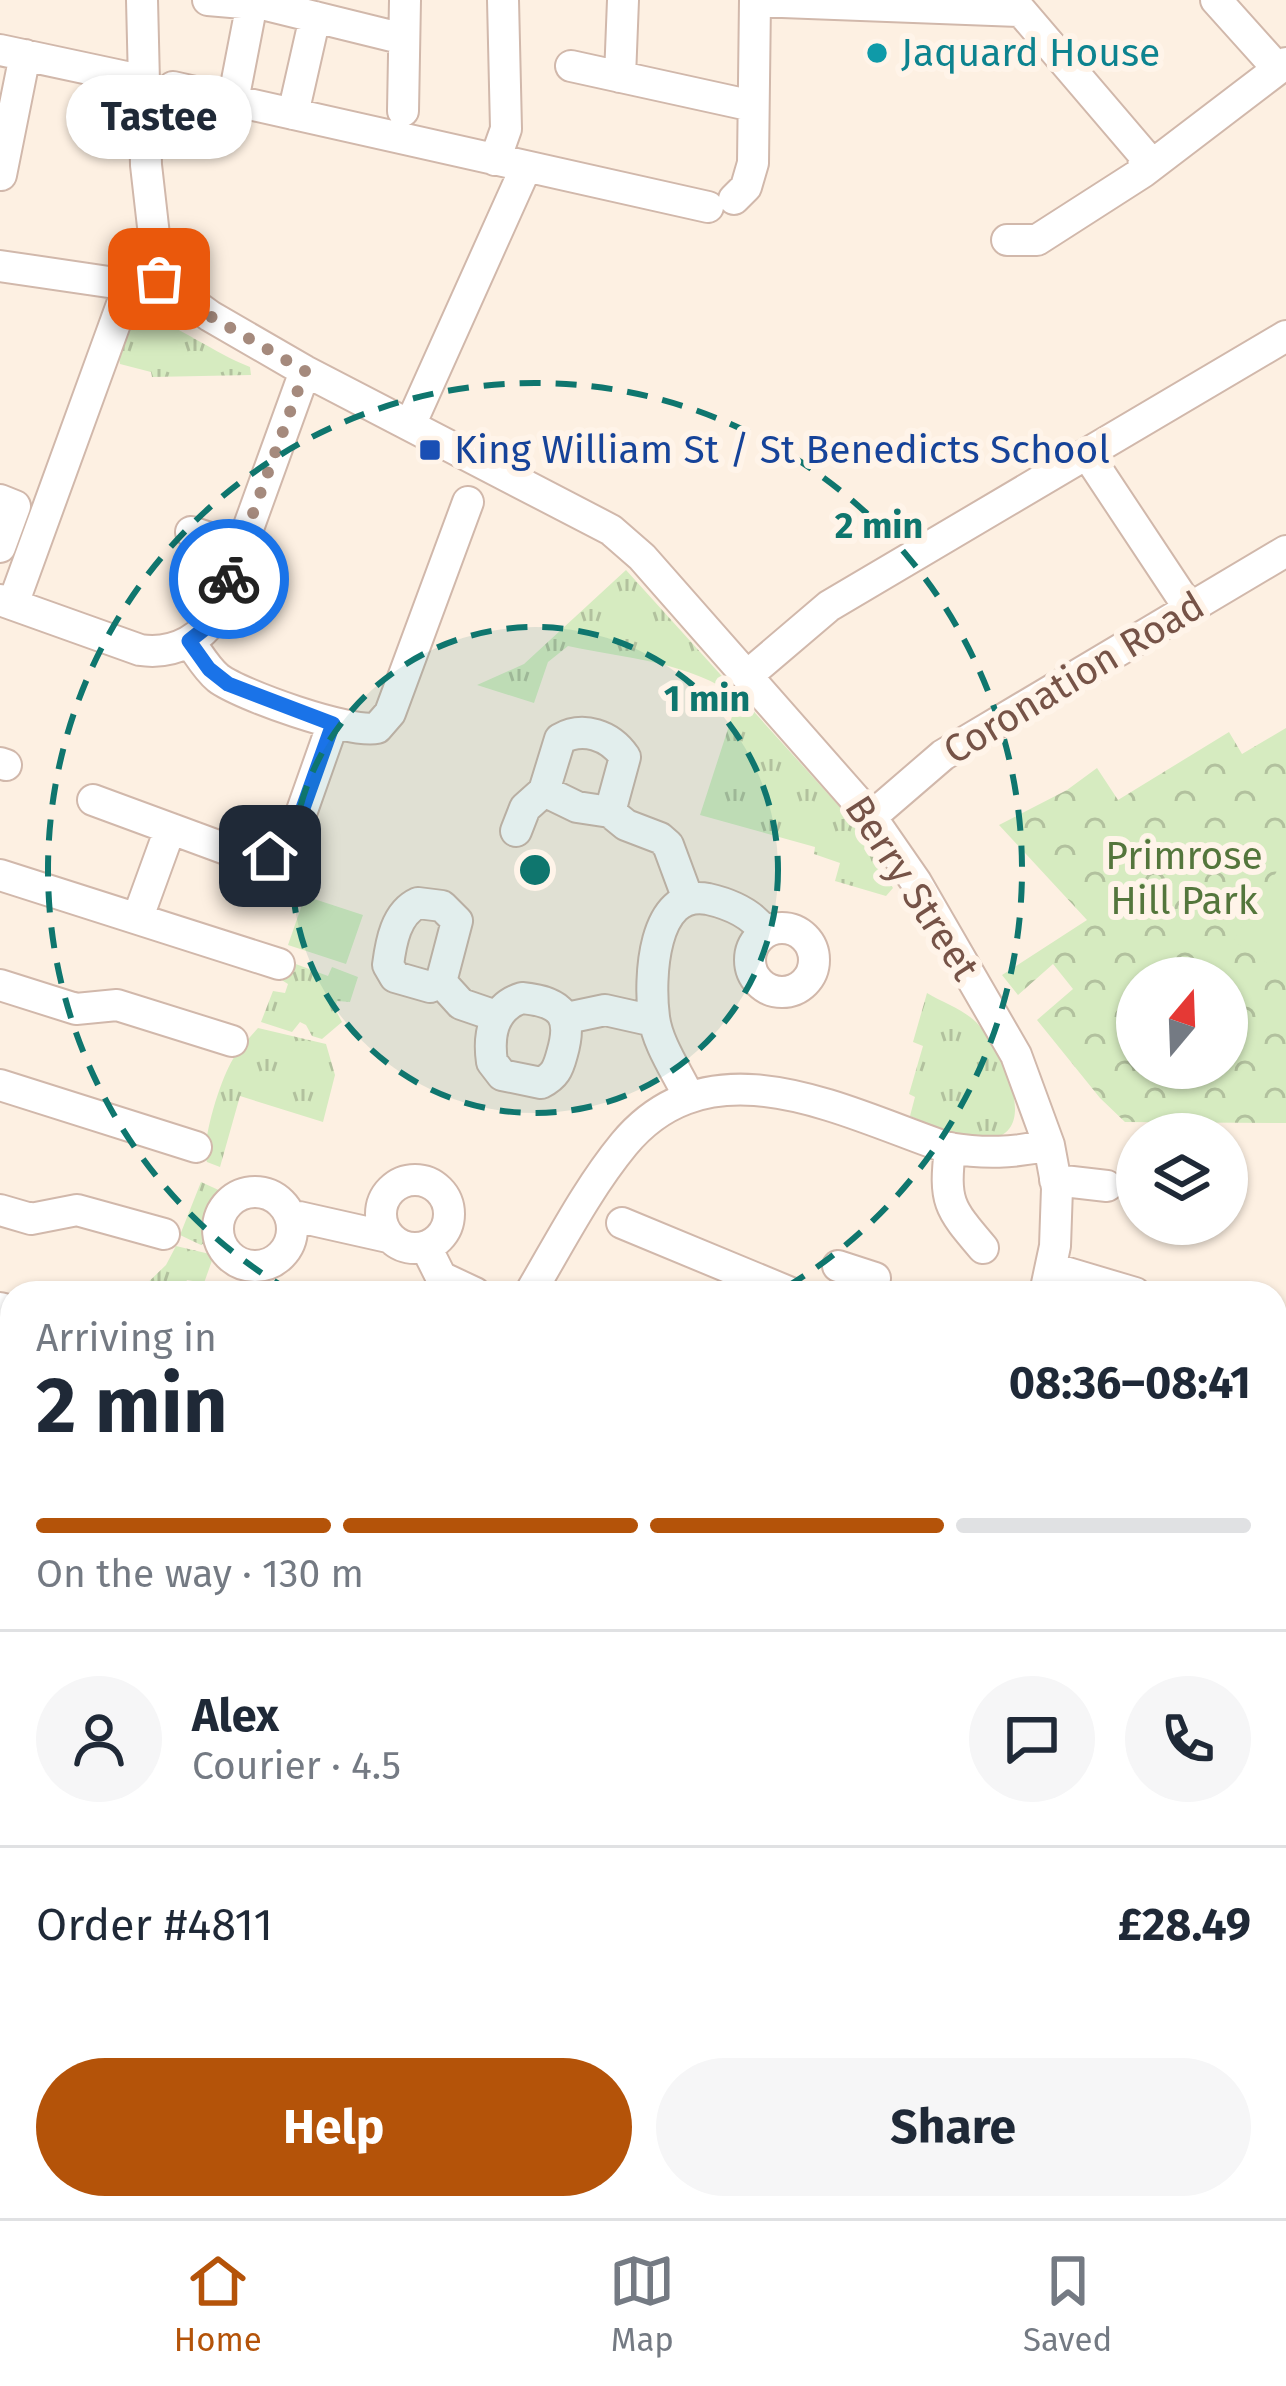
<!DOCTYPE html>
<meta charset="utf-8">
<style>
:root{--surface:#fff;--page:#f6f6f7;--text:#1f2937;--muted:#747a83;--line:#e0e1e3;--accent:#b45309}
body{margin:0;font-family:"Fira Sans",sans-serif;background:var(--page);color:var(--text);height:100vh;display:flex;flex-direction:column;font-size:45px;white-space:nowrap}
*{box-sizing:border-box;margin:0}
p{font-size:39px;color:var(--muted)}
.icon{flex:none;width:66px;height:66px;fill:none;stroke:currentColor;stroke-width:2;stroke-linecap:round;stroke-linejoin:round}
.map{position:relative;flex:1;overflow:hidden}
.side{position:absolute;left:0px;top:1281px;width:1287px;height:939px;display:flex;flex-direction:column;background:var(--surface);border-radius:36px 36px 0 0;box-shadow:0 3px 9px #0004}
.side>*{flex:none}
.needle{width:78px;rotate:19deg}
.controls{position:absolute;left:1116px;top:957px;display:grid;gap:24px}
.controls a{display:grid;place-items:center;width:132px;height:132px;border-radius:50%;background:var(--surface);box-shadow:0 3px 9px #0004;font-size:60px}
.pin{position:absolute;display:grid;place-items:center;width:102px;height:102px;color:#fff;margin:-51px;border-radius:24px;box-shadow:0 6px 18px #0006}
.courier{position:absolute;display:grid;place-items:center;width:120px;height:120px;margin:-60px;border:9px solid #1a73e8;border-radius:50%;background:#fff;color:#222;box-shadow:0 3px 15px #0007}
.bubble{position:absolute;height:84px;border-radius:42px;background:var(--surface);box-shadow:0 3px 9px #0004;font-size:39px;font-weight:700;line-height:84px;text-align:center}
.overview em{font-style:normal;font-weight:700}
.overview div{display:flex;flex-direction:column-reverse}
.overview{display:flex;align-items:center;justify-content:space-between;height:204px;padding:0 36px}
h1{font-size:78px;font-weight:700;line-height:90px}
.bar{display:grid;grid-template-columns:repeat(4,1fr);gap:18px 12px;align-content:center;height:144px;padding:0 36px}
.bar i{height:15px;border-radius:9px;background:var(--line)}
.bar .on{background:var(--accent)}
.bar p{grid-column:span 4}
.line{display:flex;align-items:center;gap:30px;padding:0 36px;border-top:3px solid var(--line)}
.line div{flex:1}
.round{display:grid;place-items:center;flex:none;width:126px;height:126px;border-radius:63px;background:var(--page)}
.action{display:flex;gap:24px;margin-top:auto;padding:24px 36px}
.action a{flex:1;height:138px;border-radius:72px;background:var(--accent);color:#fff;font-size:48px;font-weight:700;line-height:138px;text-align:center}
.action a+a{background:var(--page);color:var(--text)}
.dock{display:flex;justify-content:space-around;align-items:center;height:168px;border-top:3px solid var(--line);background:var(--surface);font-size:33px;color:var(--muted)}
.dock a{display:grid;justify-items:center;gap:6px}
.dock .on{color:var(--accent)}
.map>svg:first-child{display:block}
.grass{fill:url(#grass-tufts)}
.park{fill:url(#park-crowns);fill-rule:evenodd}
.pitch{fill:#d6ebc0}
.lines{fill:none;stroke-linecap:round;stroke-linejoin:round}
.minor-casing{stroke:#d1b8ab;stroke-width:34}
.highway-casing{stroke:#dbd2cf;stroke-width:50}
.minor{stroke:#fff;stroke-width:30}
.highway{stroke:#faa596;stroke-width:45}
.done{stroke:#a58a7d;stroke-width:12;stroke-dasharray:0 21.6}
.route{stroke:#1a73e8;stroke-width:15}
.ring{fill:none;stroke:#0f766e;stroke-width:6;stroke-dasharray:21 15}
.culture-dot{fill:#0f9aa8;stroke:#fff4e9;stroke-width:4.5}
.transit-dot{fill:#1a4fb4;stroke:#fff4e9;stroke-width:4.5}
.labels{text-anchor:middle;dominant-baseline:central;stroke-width:12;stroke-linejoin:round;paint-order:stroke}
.culture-label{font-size:39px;fill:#0d838f;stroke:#fff4e9;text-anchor:start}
.transit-label{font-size:39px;fill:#164399;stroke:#fff4e9;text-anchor:start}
.street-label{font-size:39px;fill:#765347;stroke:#fff4e9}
.park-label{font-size:39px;fill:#54763c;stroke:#fff4e9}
.centre{fill:#0f766e;stroke:#fff4e9;stroke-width:6}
.ring-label{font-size:36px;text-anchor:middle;font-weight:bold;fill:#0f766e;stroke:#fff4e9;stroke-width:12;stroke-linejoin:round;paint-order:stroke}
</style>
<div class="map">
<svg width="1286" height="2218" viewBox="0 0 1286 2218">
<defs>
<pattern id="grass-tufts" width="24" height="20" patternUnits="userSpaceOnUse" patternTransform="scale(3)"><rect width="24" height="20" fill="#d6ebc0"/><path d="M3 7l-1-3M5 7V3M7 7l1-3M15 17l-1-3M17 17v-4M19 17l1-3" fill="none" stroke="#b2c19e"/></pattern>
<pattern id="park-crowns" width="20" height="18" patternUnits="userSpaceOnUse" patternTransform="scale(3)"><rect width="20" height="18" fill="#d6ebc0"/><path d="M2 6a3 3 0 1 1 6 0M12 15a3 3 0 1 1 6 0" fill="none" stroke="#b2c19e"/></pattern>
</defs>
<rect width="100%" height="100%" fill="#fdf0e2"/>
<path class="grass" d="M143,315C182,327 212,352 250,367L251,375L152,377L151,372L120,364L119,358L133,320Z
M626,570L849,817L893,888L886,896L835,881L840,863L814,854L815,847L700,815L738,698C692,662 624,658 568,646L548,662L534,703L477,685L524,664Z
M285,960L328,976L332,967L358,977L350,1002L337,1001L335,1009L342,1022L322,1039L312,1036L306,1025L300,1022L292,1032L261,1022L273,991L285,993L288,984L280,979Z
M927,993C942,1002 964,1010 976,1022C997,1044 1044,1130 990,1139C963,1144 934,1126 910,1116L915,1097L909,1094L923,1046L913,1042Z
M258,1028L326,1044L335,1075L323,1122L240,1096L220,1167L207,1162C200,1143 221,1078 233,1059C240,1048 249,1038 258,1028Z
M201,1182L223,1192L206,1242L201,1245L180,1235Z
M176,1246L214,1255L204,1283L187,1280L181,1293H137L166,1265Z"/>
<path class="park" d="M1286,728V1123L1125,1122L1100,1098L1037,1020L1073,989L1053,964L1018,995L1002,975L1087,920L999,825L1067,790L1097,768L1118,800L1229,732L1242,754ZM1137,978H1227V1068H1137Z"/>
<path class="pitch" d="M1286,857V975L1233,941Z
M305,896L363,915L346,964L288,945Z"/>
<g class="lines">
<defs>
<path id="minor" d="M142,0L146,165L159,279
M208,0L266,5L404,39
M1216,0L1278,69
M755,1L1021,11L1144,155L1143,172L1037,240H1007
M0,50L145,81
M571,66L753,106
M620,77L623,0
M173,87L708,207
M233,101L252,3
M403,111L405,0
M293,114L315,17
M495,160L506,129L503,0
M1143,172L1286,63
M1,175L25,55
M734,199L746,187L753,163L755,0
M0,266L129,285L159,279L210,316L305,371L611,530L642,557L871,817L916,882L1016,1055L1049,1145L1057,1188L1055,1246L1045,1293
M411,423L526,167
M1087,454L1189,608
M0,500L15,506L0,547
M191,532L241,548
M0,600L140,650C175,655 206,638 220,606L305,371
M13,604L129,285
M189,641C198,653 206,668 218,678C240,695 351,734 377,728L390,713L468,502
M748,675L829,606L1286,336
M0,763L6,765
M544,791L577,807L610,812L626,825L660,838L668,845L688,899
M93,800L245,856L264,858L276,854L292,839L333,723
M871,817L943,755L1286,551
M516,831L525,808L544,791L560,739C583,726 610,735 625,757L610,812
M0,875L279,964
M418,903L442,906L457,921L441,982L430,987L395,977L388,965C391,942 396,913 418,903Z
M138,917L170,829
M750 960a32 32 0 1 1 64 0a32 32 0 1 1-64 0Z
M441,982L461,1004L496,1016
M0,985L76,1009L117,1005L232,1041
M522,998C563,1002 573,1016 562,1054C558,1069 555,1076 541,1083L502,1075L492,1062C488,1035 493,1007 522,998Z
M567,1018L605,1010L654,1021
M0,1085L196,1147
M688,1095C677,1072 657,1043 654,1017C649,980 652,888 708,899C730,904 751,913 764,931
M950,1148C944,1202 948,1207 983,1248
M381 1214a34 34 0 1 1 68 0a34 34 0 1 1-68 0Z
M1055,1180L1107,1186
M218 1229a37 37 0 1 1 74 0a37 37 0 1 1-74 0Z
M0,1210L31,1219L77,1210L164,1234
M291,1219L299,1217L388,1237
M622,1223L791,1293
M426,1247L441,1277L475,1293
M838,1266L875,1278L871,1293
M1051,1268L1135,1293
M530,1293C559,1244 587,1189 624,1144C711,1039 843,1112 948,1148C985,1154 1013,1153 1049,1145
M0,1308L12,1311
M1275,1334L1286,1337
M0,1460L12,1464
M1275,1522L1286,1526
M0,1573L12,1577
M0,1692L12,1696
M1275,1843L1286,1846
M0,2008L12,2012
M1275,2147L1286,2113
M911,2208L932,2218
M1251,2218L1255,2208"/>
<path id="highway" d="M0,2176L12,2178
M564,2208L647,2218
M752,2208L780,2218"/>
</defs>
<use href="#minor" class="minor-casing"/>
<use href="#highway" class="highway-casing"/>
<use href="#minor" class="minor"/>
<use href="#highway" class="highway"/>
</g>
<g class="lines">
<path class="done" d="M159,279L210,316L305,371L229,579"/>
<path class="route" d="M229,579L213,622L189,641L209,669L228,684L333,724L292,839L282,851L270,856"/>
</g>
<circle cx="535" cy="870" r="243" fill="#0f766e" fill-opacity=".12"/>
<g class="ring">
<circle cx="535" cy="870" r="243"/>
<path d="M292 1292A487 487 0 1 1 778 1292"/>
</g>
<circle class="culture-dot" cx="877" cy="53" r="12"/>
<rect class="transit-dot" x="418" y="438" width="24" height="24" rx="6"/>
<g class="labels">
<g class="culture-label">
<text x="901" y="53">Jaquard House</text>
</g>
<g class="transit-label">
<text x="454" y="450">King William St / St Benedicts School</text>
</g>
<g class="street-label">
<text transform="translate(1074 678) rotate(-31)">Coronation Road</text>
<text transform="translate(912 888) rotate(57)">Berry Street</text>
</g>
<g class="park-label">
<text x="1184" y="856">Primrose<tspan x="1184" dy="45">Hill Park</tspan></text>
</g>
</g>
<circle cx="535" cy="870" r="18" class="centre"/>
<g class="ring-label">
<text x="879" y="538">2 min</text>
<text x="707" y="711">1 min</text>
</g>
</svg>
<div class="controls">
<a><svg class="needle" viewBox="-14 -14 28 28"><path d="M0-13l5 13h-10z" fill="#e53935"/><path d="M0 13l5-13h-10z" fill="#747a83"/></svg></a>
<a><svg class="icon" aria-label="layers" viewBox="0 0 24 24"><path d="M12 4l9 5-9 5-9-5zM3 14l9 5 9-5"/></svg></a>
</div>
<div class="pin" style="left:159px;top:279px;background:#ea580c"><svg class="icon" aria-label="bag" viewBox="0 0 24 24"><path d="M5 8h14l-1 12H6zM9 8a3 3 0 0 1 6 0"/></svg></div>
<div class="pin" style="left:270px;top:856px;background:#1f2937"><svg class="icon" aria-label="home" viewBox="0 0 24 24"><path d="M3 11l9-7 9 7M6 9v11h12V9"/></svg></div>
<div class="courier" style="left:229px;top:579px"><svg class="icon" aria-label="bike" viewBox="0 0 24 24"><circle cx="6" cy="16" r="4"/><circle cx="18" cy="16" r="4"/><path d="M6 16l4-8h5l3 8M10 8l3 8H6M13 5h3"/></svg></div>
<div class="bubble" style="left:66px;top:75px;width:186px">Tastee</div>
<section class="side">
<div class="overview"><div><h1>2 min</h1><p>Arriving in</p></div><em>08:36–08:41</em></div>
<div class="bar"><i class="on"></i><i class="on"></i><i class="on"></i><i></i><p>On the way · 130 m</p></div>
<div class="line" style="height:216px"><a class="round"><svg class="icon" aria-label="person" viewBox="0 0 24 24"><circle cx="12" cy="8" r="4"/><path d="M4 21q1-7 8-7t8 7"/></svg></a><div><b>Alex</b><p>Courier · 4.5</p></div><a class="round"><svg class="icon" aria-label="chat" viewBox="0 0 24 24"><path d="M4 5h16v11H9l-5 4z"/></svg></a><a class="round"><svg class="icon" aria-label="phone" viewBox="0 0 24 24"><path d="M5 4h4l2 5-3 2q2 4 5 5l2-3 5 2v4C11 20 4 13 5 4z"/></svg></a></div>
<div class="line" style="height:156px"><div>Order #4811</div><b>£28.49</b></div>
<div class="action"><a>Help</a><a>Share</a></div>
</section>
</div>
<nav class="dock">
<a class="on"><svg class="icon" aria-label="home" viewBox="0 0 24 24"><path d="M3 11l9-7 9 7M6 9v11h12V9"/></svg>Home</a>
<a><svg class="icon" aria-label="map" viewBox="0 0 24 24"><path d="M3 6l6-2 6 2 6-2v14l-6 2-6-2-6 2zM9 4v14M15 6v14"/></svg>Map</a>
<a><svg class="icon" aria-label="saved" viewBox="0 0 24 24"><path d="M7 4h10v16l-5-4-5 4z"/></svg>Saved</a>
</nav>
